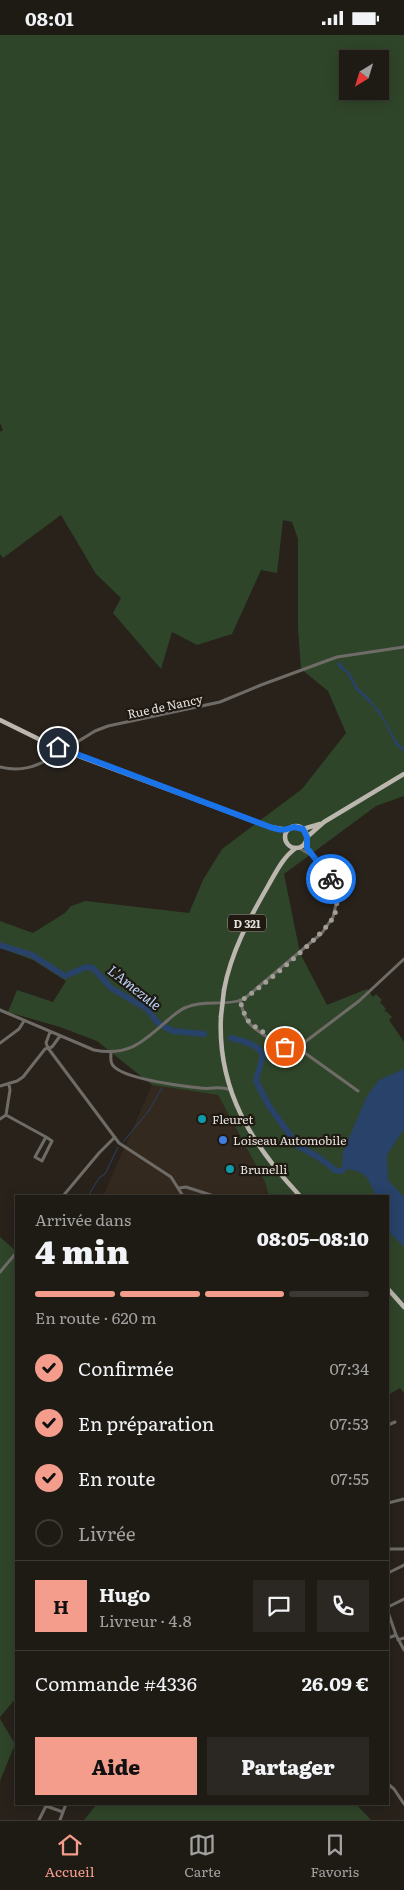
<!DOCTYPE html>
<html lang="fr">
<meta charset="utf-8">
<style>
:root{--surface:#1e1a14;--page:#2b2722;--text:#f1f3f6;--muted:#a1a1a0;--line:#3c3834;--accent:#f49d8c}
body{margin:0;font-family:Literata,serif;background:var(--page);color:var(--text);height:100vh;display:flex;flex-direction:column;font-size:19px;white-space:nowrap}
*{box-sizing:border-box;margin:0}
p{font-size:16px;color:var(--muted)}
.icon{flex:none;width:28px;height:28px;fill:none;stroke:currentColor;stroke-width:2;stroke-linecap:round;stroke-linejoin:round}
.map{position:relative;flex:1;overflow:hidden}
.side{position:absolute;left:15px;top:1160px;width:374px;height:610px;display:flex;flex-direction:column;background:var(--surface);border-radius:0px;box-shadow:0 2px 12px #0003,0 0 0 1px var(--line)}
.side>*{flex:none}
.needle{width:32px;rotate:218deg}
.fabs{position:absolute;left:339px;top:15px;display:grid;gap:10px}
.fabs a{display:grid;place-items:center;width:50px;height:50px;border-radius:0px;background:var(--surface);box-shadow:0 2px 12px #0003,0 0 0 1px var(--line);font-size:25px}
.pin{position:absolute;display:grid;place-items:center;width:42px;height:42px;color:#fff;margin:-21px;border:2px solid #fff;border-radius:50%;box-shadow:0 1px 5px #0007}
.courier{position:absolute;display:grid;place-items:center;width:50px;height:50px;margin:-25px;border:4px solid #1a73e8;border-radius:50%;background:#fff;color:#222;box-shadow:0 1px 6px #0007}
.headline em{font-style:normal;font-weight:800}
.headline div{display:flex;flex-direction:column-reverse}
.headline{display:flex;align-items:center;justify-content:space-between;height:85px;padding:0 20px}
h1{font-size:32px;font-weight:800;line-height:38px}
.bar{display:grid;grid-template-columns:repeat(4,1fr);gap:8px 5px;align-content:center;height:60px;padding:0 20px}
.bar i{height:6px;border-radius:4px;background:var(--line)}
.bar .selected{background:var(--accent)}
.bar p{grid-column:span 4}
.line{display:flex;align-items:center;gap:12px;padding:0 20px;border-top:1px solid var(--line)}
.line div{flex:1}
.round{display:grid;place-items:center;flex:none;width:52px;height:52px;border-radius:0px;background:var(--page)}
ol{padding:0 20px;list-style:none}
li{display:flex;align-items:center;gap:15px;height:55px}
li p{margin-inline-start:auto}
li .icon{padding:5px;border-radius:50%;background:var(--accent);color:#111;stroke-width:4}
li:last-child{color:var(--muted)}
li i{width:28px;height:28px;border:2px solid var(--line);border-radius:50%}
.cta{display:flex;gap:10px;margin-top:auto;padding:10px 20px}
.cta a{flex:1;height:58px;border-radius:0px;background:var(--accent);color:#111;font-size:20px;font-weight:800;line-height:58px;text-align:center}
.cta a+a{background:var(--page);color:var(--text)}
.status{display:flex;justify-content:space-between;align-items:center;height:35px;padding:0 25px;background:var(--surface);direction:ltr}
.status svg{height:14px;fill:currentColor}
.dock{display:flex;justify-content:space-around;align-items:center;height:70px;border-top:1px solid var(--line);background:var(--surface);font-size:14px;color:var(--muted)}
.dock a{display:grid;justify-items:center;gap:2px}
.dock .selected{color:var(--accent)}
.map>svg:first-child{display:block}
.built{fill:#34291e}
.green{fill:#2f4529;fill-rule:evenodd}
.water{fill:#284269}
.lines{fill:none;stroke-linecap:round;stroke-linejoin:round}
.stream{stroke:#284269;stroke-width:1}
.river{stroke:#284269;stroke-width:6}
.minor{stroke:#6f6c68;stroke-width:3}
.major{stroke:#bbb6ae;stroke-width:4.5}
.minor-bridge{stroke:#6f6c68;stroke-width:3}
.major-bridge{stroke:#bbb6ae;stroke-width:4.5}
.done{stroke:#a29e98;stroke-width:5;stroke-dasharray:0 9}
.route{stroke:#1a73e8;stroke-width:6}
.culture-dot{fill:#0f9aa8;stroke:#1f1912;stroke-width:2}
.shop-dot{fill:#3f7fe0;stroke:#1f1912;stroke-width:2}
.labels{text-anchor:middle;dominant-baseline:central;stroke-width:4.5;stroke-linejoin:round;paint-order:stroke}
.shield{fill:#1f1912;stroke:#a9a49f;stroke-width:1}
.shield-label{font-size:11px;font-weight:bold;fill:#e4e0db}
.street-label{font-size:12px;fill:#e4e0db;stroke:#1f1912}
.poi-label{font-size:12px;fill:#e4e0db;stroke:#1f1912;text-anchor:start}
.water-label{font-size:14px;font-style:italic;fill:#bad6fd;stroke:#1f1912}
</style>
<div class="status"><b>08:01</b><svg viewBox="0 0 49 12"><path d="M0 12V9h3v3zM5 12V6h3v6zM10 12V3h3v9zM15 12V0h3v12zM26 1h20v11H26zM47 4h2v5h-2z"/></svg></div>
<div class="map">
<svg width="404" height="1785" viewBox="0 0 404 1785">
<rect width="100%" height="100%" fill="#28221b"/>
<path class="built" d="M152,1050L218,1060L265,1147L269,1161H103Z"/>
<path class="green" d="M0,0H404V761L376,771L284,839L300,918L327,970L367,954L373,962L376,959L382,965L380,967L386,974L383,977L386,976L392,982L389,985L404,1007V1358L400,1353L388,1360V1161H269L265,1147L218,1060L152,1050L97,1006L60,992L8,977L17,955L53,967L66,946L33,925L0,913V886L33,898L65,878L71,871L86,866L189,878L203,845L222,814L302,754L346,698L328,656L301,634L298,594V504L292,487L283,485L277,538L261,535L232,599L197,610L172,597L161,634L113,578L121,563L96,539L61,480L3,523L0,519V397L3,395L0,388ZM348,24H380V56H348Z
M0,1202L16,1216V1663L0,1682Z
M0,1684L15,1709L0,1746Z
M97,1769H356L371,1785H84Z"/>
<path class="water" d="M341,627L343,632L350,638L358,653L370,664L376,673L379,674L397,707L404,714V717L395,709L384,686L371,669L356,655L347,638L340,634L337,628Z
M404,1034V1094L387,1120L388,1145L404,1162V1212L388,1196V1161H376C367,1141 367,1137 343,1133L342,1132L343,1117L367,1061L379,1045Z"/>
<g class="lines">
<path class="stream" d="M123,1107L148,1077L162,1053
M88,1161L99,1143L105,1139L118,1112
M15,1287L16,1286
M24,1771L25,1769"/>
<path class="river" d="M0,910L32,920L65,941L86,932L93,933L111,953L147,974L157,987L163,991L173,996L204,999
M231,1003C242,1006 257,1008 263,1020L256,1046L269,1071L298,1111L320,1123L336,1136H341L348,1130"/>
<path class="minor" d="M82,704L95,696L108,691L220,667L261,650L337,622L404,612
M0,732C21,737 35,732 53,722
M299,813L311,820
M240,965C242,973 244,982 249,988C258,998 281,1011 293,1016L359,966L404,924
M0,975L94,1015C129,1022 144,1006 168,985C174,980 180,974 187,972C205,964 226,972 244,964L322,898L333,882L337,865L334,850L330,842L307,813L306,806
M50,997L46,1008L48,1013L119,1108L171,1142L183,1161
M0,1008L19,994L24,986
M298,1013L358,1056
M111,1018C111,1022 110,1026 112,1029C120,1044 183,1051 200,1053C213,1055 217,1050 231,1055
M9,1049L10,1055L6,1080L46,1102L52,1106L42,1126L35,1122L46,1102
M0,1051L17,1046L23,1042L45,1014L52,1012L60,1001
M0,1084L6,1080
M179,1153L186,1152L214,1161
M63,1161L99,1118L115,1102
M0,1237L16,1218
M388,1390L395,1387
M388,1468L404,1464
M388,1514H404
M388,1538L404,1530
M388,1572L404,1564
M388,1577L396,1600L404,1615
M388,1603L396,1600
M398,1605L404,1603
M388,1749L394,1754L404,1769
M46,1771L63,1777
M39,1785L47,1769
M60,1785L66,1769"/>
<path class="major" d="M0,685L57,713L270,792L288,795
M285 802a11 11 0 1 1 22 0a11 11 0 1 1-22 0Z
M303,794L320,789
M307,802L324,787L404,739
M224,955C231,917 249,884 268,851C276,837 283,822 296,813
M221,981C217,1055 252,1110 300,1161
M388,1254L404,1272"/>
<path class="minor-bridge" d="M53,722L82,704"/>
<path class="major-bridge" d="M221,981L224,955"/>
</g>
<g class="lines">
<path class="done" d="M285,1012L250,988L246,983L240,966C256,958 327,897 334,881C339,869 337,856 331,844"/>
<path class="route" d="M58,712L270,792C281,795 283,796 294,792L303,794L307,802V813L331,844"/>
</g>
<g class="culture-dot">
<circle cx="202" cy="1084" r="5"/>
<circle cx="230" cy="1134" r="5"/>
</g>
<circle class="shop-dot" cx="223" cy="1105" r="5"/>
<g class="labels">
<rect class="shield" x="228" y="879.5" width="38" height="17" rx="4"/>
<g class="shield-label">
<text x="247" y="888">D 321</text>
</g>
<g class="street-label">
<text transform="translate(165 671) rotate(-12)">Rue de Nancy</text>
</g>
<g class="poi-label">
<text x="212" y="1084">Fleuret</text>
<text x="233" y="1105">Loiseau Automobile</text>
<text x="240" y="1134">Brunelli</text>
</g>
<g class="water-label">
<text transform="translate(135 952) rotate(38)">L'Amezule</text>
</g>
</g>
</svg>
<div class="fabs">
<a><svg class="needle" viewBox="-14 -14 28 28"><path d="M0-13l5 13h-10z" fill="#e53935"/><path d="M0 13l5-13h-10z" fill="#a1a1a0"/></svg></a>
</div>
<div class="pin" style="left:285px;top:1012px;background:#ea580c"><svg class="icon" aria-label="bag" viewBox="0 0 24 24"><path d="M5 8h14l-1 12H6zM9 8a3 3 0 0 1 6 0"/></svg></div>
<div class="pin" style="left:58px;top:712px;background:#1f2937"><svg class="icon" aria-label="home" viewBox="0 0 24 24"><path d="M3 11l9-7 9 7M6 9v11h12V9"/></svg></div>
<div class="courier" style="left:331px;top:844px"><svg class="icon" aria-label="bike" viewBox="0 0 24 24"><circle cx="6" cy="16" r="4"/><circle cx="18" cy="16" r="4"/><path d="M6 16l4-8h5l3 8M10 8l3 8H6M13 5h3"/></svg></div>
<section class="side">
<div class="headline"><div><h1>4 min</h1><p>Arrivée dans</p></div><em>08:05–08:10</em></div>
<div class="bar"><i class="selected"></i><i class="selected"></i><i class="selected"></i><i></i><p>En route · 620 m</p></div>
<ol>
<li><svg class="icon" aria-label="check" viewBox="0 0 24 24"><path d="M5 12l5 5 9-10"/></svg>Confirmée<p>07:34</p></li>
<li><svg class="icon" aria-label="check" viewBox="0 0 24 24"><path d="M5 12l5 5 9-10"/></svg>En préparation<p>07:53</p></li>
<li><svg class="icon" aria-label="check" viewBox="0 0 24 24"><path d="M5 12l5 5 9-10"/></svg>En route<p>07:55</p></li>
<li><i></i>Livrée</li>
</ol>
<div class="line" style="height:90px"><b class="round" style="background:var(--accent);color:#111">H</b><div><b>Hugo</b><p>Livreur · 4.8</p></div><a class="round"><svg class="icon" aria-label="chat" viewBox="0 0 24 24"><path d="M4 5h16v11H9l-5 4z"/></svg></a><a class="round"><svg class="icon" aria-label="phone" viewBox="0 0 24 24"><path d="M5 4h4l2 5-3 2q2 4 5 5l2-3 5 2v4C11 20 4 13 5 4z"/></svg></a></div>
<div class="line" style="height:65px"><div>Commande #4336</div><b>26.09 €</b></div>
<div class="cta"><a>Aide</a><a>Partager</a></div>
</section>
</div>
<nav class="dock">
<a class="selected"><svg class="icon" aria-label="home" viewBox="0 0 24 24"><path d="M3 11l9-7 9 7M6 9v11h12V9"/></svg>Accueil</a>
<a><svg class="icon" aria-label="map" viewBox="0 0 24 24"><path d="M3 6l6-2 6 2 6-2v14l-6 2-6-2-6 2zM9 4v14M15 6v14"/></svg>Carte</a>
<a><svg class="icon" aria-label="saved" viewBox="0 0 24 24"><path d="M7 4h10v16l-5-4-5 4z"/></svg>Favoris</a>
</nav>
